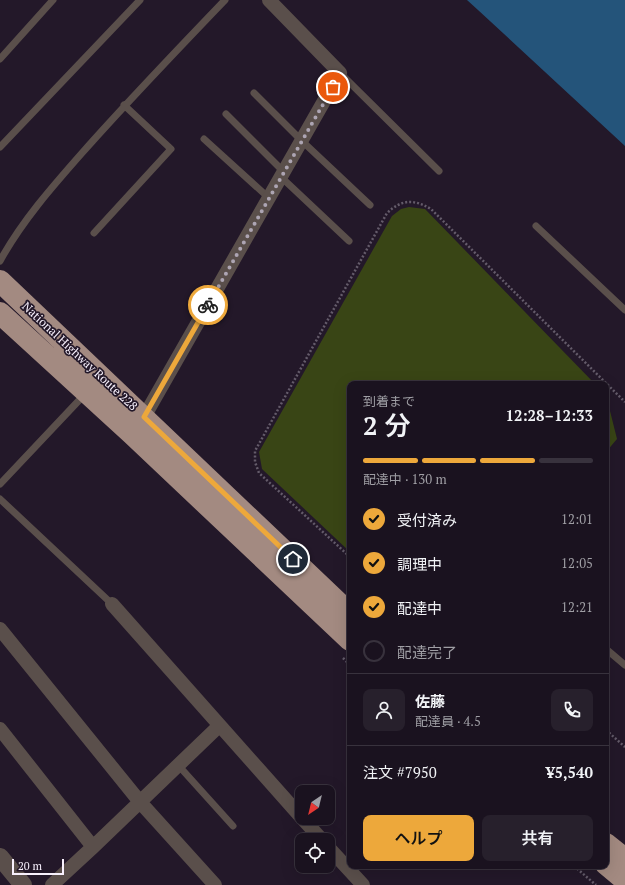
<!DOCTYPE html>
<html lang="ja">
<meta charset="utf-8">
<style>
:root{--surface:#1a121f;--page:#27202c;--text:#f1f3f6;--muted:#9f9ea4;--line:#38323d;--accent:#eda83b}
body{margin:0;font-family:"PT Serif","Noto Sans JP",serif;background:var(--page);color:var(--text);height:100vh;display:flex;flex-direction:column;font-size:15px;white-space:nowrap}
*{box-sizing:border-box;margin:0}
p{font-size:13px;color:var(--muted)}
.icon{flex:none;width:22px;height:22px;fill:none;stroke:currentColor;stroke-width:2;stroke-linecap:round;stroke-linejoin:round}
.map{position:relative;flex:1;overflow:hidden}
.drawer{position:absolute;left:347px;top:381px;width:262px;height:488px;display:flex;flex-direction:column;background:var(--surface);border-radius:8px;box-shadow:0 4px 16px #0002,0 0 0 1px var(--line)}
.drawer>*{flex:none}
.needle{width:26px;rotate:215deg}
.buttons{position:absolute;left:295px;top:785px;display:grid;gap:8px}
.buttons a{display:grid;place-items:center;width:40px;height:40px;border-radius:8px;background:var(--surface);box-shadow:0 4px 16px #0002,0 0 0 1px var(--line);font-size:20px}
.scale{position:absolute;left:12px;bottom:10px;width:52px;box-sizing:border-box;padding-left:4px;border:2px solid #f8f1fd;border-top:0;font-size:11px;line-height:14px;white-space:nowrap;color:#f8f1fd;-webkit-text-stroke:3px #231829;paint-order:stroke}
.pin{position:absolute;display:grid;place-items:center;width:34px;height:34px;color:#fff;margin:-17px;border:2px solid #fff;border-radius:50%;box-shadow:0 1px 4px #0007}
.courier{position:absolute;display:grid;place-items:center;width:40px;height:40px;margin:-20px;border:3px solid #eda83b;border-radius:50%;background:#fff;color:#222;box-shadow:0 1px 5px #0007}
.summary em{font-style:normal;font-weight:600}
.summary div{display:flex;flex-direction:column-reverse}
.summary{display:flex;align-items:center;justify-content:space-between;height:68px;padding:0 16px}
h1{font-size:26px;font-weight:600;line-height:30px}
.bar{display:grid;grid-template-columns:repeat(4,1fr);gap:6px 4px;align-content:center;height:48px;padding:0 16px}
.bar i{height:5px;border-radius:3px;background:var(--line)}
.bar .active{background:var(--accent)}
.bar p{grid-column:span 4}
.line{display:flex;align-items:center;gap:10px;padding:0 16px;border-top:1px solid var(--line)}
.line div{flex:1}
.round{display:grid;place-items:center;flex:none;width:42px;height:42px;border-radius:8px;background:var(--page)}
ol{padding:0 16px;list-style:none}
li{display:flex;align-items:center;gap:12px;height:44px}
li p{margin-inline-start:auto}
li .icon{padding:4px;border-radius:50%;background:var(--accent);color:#111;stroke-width:4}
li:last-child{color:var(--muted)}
li i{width:22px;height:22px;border:2px solid var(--line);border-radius:50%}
.cta{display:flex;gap:8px;margin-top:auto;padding:8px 16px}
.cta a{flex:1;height:46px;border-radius:8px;background:var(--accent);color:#111;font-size:16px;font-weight:600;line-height:46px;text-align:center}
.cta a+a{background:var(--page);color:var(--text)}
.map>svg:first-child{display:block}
.green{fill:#394515}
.water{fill:#24547a}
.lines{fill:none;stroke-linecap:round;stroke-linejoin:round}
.path{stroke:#645b6a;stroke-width:2.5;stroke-dasharray:2 2;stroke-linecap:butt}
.service{stroke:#5a4f4b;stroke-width:7}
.minor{stroke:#5a4f4b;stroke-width:14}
.tertiary{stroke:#5a4f4b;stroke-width:18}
.trunk{stroke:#a38a81;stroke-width:22}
.done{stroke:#ada5b3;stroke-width:4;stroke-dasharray:0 7.2}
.route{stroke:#eda83b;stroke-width:5}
.labels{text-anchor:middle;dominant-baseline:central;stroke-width:3.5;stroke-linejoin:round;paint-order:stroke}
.street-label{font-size:12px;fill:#f8f1fd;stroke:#231829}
</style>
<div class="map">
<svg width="625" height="885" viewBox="0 0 625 885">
<rect width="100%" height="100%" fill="#231829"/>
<path class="green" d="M409,207L425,209L595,384H350V552L262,469L259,452L392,216L401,209Z
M606,395L617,439L606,452Z"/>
<path class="water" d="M467,0H625V146L478,10Z"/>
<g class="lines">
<path class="path" d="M350,557L259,473L255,462V451L387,213C402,199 414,199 431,209L625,402
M343,658L350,665
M606,730L625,747
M574,866L596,885"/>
<path class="service" d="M0,59L53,0
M340,73L439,171
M254,93L302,141L370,205
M226,114L284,172
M204,139L269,198
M0,147L140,0
M281,177L349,241
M536,226L625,310
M94,233L171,149L124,105
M0,261C22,221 52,187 82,153C128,101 177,50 225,0
M0,484L85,394
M0,499L112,604
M606,649L625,665
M178,765L233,826"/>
<path class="minor" d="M144,417L340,73L269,0
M112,604L302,818
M0,629L140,802L215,885
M0,729L93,847
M302,818L322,840
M328,847L363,885
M52,885L93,847L219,726"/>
<path class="tertiary" d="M0,857L23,885"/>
<path class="trunk" d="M0,281L350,614
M0,313L132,434L350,640
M606,844L625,859
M606,864L625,880"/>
</g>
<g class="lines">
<path class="done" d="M208,305L333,87"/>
<path class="route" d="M208,305L144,417L293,559"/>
</g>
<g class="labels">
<g class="street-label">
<text transform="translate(80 356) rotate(43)">National Highway Route 228</text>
</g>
</g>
</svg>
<div class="buttons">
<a><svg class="needle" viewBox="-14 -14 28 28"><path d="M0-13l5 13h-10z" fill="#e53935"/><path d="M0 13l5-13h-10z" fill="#9f9ea4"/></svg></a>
<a><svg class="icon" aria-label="locate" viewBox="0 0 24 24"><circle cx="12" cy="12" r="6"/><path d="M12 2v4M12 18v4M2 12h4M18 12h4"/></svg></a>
</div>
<div class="scale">20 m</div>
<div class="pin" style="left:333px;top:87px;background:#ea580c"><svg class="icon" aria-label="bag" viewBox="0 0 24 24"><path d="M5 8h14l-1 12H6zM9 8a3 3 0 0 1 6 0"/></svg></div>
<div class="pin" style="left:293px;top:559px;background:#1f2937"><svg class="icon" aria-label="home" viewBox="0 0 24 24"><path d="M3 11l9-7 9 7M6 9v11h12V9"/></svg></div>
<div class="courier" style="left:208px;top:305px"><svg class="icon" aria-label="bike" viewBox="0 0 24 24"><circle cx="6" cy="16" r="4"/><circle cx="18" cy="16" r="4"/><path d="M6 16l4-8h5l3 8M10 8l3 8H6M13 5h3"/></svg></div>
<section class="drawer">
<div class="summary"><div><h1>2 分</h1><p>到着まで</p></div><em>12:28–12:33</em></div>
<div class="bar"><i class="active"></i><i class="active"></i><i class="active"></i><i></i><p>配達中 · 130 m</p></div>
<ol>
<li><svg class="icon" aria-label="check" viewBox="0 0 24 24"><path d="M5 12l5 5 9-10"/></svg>受付済み<p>12:01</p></li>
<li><svg class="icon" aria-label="check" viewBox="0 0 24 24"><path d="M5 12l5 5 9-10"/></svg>調理中<p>12:05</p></li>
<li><svg class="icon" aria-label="check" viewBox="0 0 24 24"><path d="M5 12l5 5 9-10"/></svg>配達中<p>12:21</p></li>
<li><i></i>配達完了</li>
</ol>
<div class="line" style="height:72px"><a class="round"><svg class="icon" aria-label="person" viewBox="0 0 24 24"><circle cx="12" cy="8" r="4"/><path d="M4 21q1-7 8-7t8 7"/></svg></a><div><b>佐藤</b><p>配達員 · 4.5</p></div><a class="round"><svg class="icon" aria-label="phone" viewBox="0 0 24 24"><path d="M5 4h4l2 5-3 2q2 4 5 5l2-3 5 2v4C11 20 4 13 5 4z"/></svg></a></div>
<div class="line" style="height:52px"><div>注文 #7950</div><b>¥5,540</b></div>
<div class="cta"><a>ヘルプ</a><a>共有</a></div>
</section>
</div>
